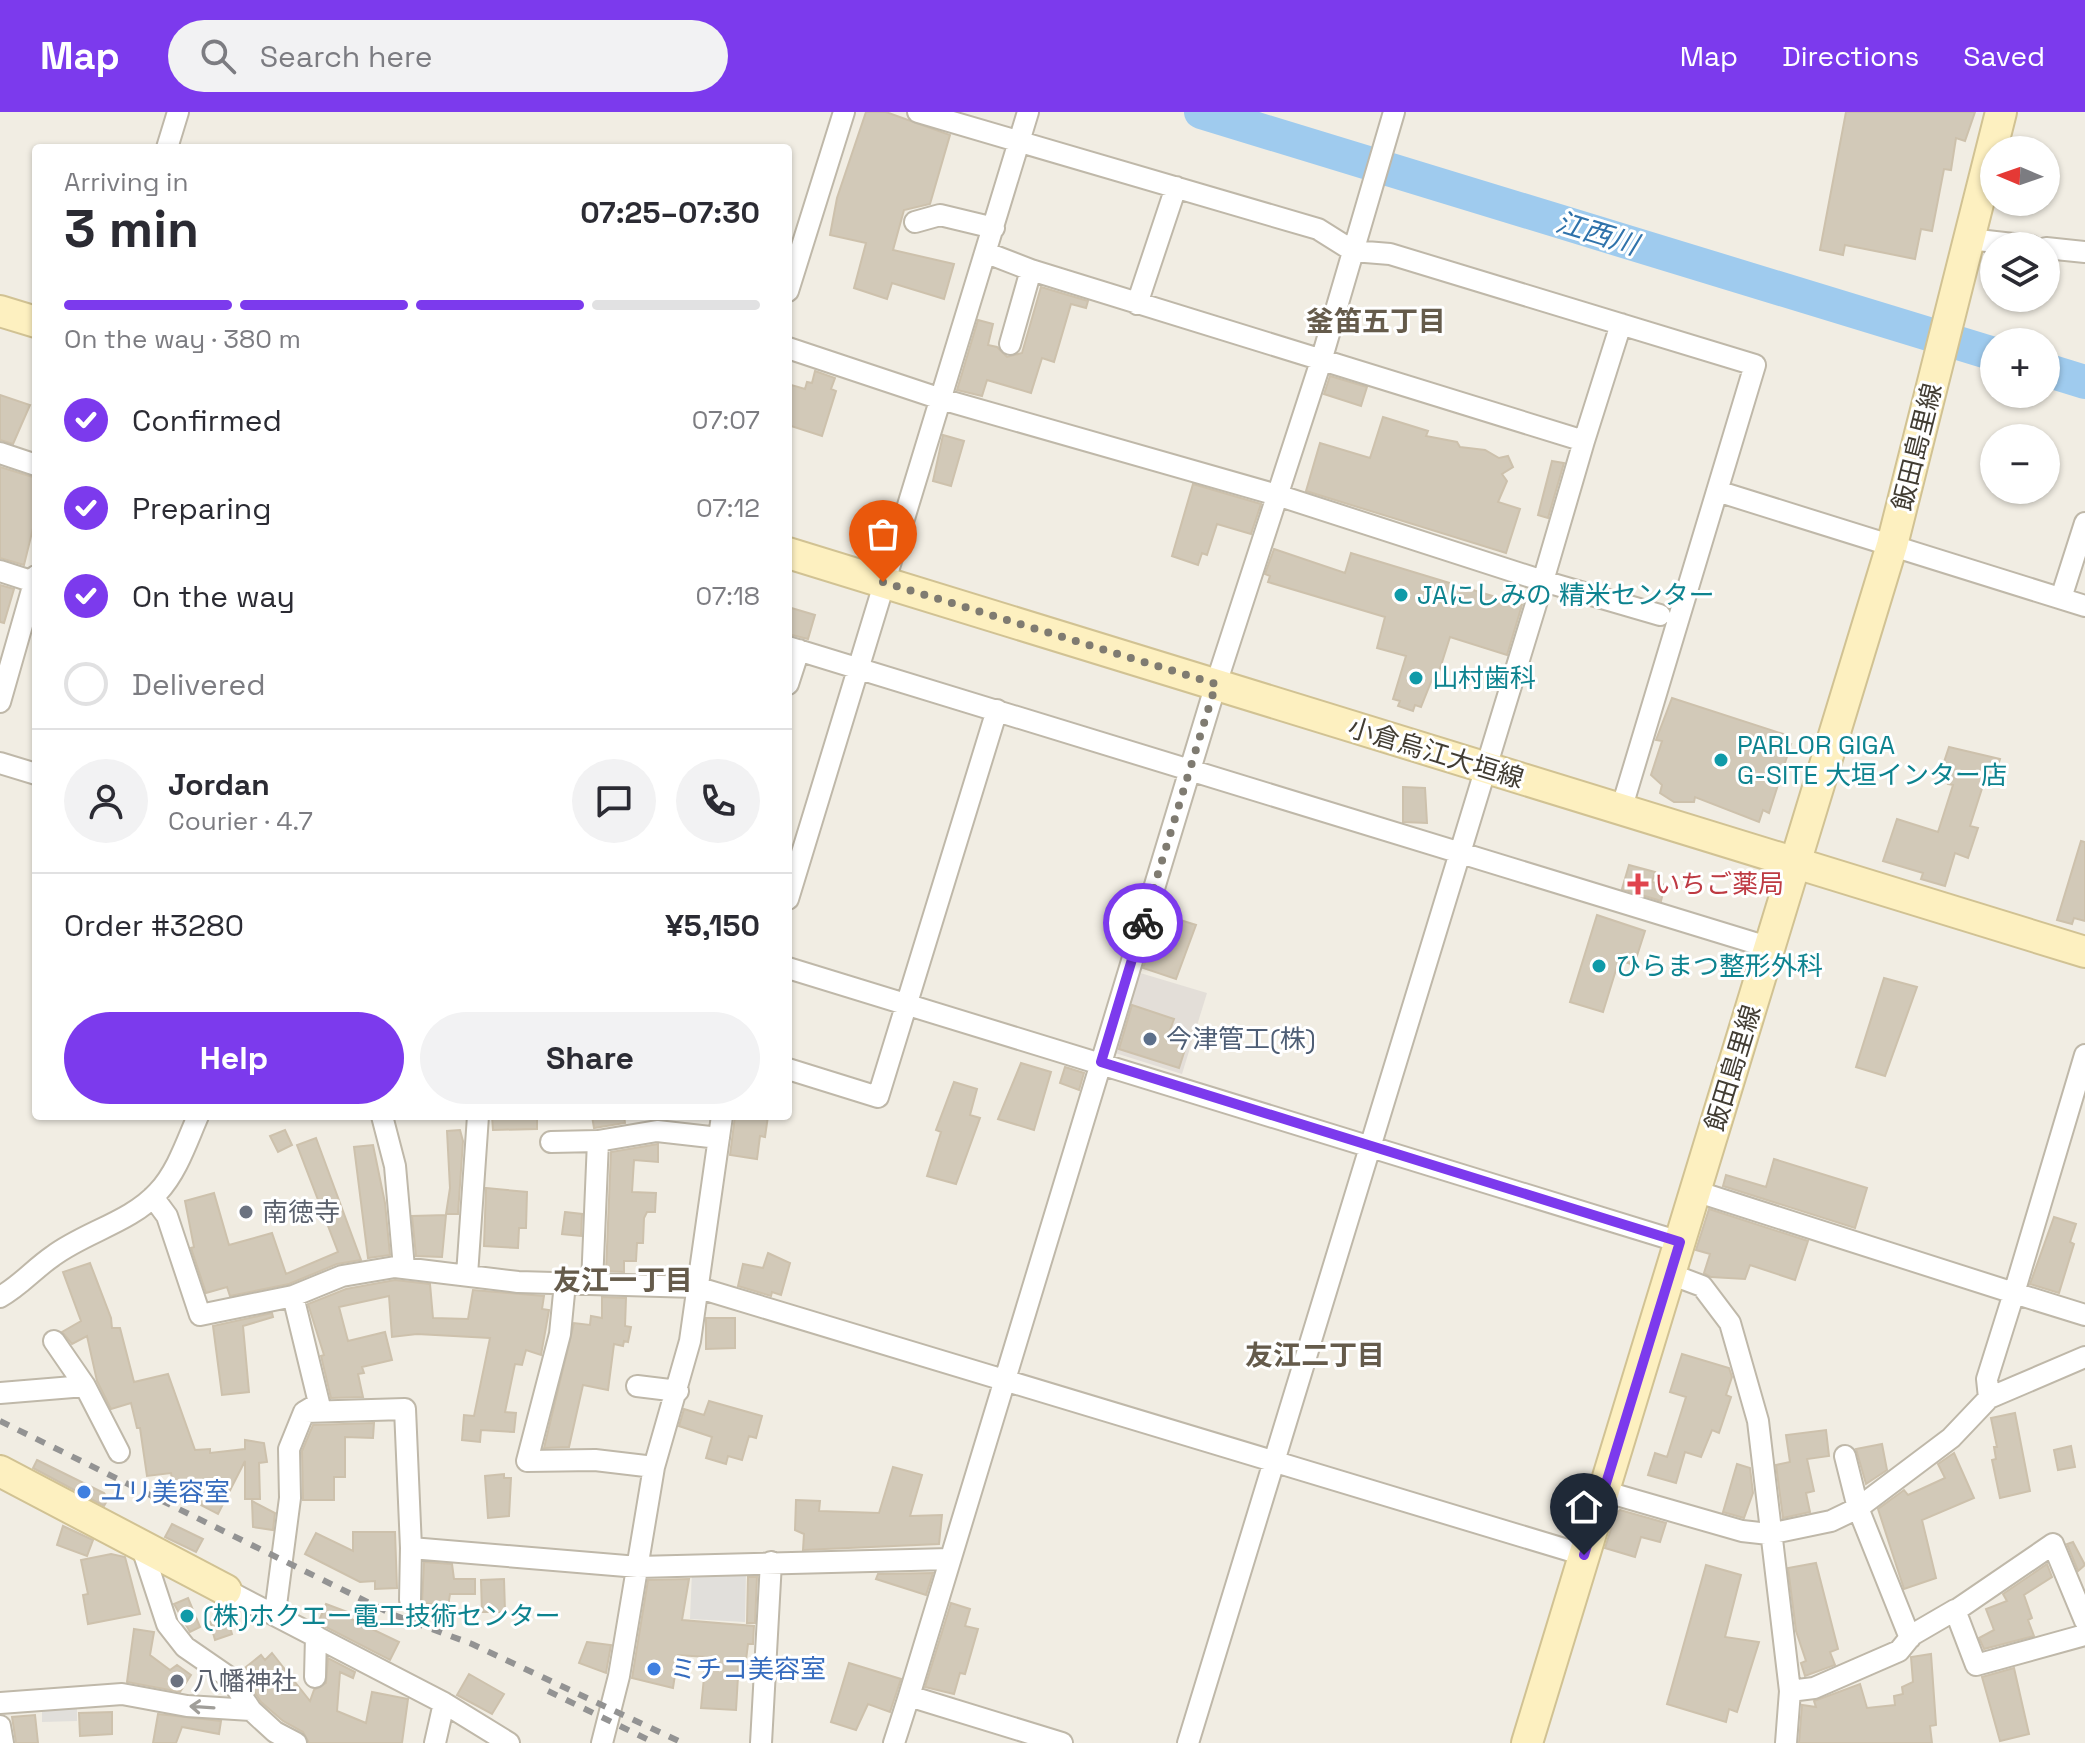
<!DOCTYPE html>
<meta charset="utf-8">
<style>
:root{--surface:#fff;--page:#f2f2f3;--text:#2b2b33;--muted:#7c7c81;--line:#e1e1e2;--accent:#7c3aed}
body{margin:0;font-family:"Space Grotesk","Noto Sans JP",sans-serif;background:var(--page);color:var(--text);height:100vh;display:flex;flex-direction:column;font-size:30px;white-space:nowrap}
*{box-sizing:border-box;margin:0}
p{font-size:26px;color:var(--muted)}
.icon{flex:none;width:44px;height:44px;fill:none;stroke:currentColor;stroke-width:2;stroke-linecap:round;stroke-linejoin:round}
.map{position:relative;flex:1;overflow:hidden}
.sheet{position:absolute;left:32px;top:32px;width:760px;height:976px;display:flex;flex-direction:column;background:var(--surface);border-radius:8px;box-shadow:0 2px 6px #0004}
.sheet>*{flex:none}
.needle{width:52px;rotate:272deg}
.buttons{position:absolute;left:1980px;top:24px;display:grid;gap:16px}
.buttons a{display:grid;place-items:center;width:80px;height:80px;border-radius:50%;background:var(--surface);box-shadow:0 2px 6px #0004;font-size:40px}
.pin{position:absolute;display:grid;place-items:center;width:68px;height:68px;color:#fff;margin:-82px -34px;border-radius:50% 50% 50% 0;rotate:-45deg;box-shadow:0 0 8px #0007}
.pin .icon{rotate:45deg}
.courier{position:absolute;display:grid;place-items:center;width:80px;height:80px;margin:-40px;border:6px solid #7c3aed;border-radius:50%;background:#fff;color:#222;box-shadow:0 2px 10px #0007}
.head em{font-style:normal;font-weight:600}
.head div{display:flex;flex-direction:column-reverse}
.head{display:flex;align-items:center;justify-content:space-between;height:136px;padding:0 32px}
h1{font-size:52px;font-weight:600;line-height:60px}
.bar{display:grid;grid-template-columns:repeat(4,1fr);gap:12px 8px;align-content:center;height:96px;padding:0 32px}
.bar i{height:10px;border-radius:6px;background:var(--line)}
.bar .active{background:var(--accent)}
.bar p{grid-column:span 4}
.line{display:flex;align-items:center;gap:20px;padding:0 32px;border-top:2px solid var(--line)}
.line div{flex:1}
.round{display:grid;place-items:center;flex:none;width:84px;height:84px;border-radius:42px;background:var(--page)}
ol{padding:0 32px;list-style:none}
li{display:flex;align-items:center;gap:24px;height:88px}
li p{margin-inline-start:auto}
li .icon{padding:8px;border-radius:50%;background:var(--accent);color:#fff;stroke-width:4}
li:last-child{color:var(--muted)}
li i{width:44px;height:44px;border:4px solid var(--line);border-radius:50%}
.action{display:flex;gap:16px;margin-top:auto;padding:16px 32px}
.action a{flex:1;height:92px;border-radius:48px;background:var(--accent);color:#fff;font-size:32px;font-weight:600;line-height:92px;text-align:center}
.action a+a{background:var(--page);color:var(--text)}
header{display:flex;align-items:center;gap:48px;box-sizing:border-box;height:112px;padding:0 40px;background:var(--accent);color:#fff}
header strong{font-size:38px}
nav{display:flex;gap:44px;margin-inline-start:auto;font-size:28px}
.search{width:560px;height:72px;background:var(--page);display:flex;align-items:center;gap:20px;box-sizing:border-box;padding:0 28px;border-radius:44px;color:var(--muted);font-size:30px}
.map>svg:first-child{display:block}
.industrial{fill:#e3ded8}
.parking{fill:#e1dfdb}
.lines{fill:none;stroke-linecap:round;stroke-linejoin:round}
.river{stroke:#9fcbee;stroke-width:34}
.building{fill:#d2c9b8;stroke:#cdc1ac;stroke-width:2}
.street-casing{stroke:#bfb8a9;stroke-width:24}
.secondary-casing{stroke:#d1c293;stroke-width:34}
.street{stroke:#fff;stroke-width:20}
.secondary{stroke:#fdf0c0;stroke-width:30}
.rail{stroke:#939393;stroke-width:6;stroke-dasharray:10 10;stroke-linecap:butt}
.oneway{stroke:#a09e99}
.done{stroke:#7f7b71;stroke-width:8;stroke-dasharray:0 14.4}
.route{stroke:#7c3aed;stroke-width:10}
.culture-dot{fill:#0f9aa8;stroke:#fff;stroke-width:3}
.health-dot{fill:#e0444e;stroke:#fff;stroke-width:3}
.service-dot{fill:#5c6f8a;stroke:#fff;stroke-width:3}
.worship-dot{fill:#6b7280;stroke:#fff;stroke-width:3}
.shop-dot{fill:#3f7fe0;stroke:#fff;stroke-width:3}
.labels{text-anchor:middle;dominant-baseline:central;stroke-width:6;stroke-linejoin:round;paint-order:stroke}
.street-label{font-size:26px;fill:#423d33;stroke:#fff}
.culture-label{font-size:26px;fill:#0d838f;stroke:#fff;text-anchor:start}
.health-label{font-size:26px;fill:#be3a42;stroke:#fff;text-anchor:start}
.service-label{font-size:26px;fill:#4e5e75;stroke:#fff;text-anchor:start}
.worship-label{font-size:26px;fill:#5b616d;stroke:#fff;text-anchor:start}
.shop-label{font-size:26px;fill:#366cbe;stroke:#fff;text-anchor:start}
.water-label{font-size:28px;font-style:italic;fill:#3073ab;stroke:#fff}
.neighbourhood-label{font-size:28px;font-weight:bold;fill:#655b4b;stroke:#fff}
</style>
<header>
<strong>Map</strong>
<div class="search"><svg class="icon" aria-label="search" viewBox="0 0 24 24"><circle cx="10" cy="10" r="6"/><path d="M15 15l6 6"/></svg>Search here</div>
<nav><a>Map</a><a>Directions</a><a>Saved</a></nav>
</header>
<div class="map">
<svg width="2085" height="1631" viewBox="0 0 2085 1631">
<rect width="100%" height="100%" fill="#f1ede3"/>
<path class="industrial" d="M1137,860L1207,881L1182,962L1112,940Z"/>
<path class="parking" d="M746,1459L745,1510L690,1507L692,1460Z
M77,1593V1609L42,1610V1594Z"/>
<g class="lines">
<path class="river" d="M1201,0L1994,242
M2046,258L2085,270"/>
</g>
<path class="building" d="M866,0H886L950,23L930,92L904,98L893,138L954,152L944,187L892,171L887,187L854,176L866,131L830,123L837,86Z
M1846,0H1975L1965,29L1956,26L1951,58L1944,57L1932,119L1921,117L1915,147L1845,133L1843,143L1820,138Z
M1041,175L1088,189L1086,196L1071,192L1054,250L1042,246L1031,281L987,268L982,284L957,278L978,208L993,212L988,233L997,235L1007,245L1022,241Z
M815,259L835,266L831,277L836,279L822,324L788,313V272L805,277L807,270L812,271Z
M1330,264L1367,275L1361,294L1324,282Z
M0,283L30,293L13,332L0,328Z
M1383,305L1428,319L1426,324L1457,330L1460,335L1485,338L1499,346L1508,344L1513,355L1502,362L1507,369L1498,390L1520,397L1506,441L1306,379L1320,331L1370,346Z
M943,323L964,329L951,374L933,369Z
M1552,349L1564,351L1548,406L1538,403Z
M0,355L36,366V404L24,453L0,446Z
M1193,372L1261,392L1251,422L1217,412L1207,443L1202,441L1198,453L1172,444Z
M1274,437L1345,461L1351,441L1522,493L1507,543L1450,525L1437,566L1433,565L1421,595L1415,593L1413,599L1398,594L1400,589L1393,587L1406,544L1377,536L1385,505L1268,470L1270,464L1265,462Z
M0,473L14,477L4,511L0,510Z
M788,495L815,503L808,527L788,522Z
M1672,586L1786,623L1783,631L1791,632L1769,701L1763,698L1759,710L1695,685L1694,690H1674L1660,681L1662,673L1651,663L1662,629L1656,628Z
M1949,635L2000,647L1994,666L1986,664L1970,714L1978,716L1968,746L1955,741L1945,774L1921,767L1923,761L1883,749L1897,707L1938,720L1953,673L1948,672L1952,659L1942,656Z
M1403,675L1425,676L1427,711L1403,710Z
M2081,729L2085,730V809L2074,806L2072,812L2057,808Z
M1629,753L1655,760L1652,770L1665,773L1661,789L1622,777Z
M1164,803L1196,813L1176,867L1143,856Z
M1597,803L1645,819L1634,853L1619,848L1603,900L1570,890Z
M1884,866L1917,875L1885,964L1856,955Z
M1132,893L1174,907L1168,924L1187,931L1179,956L1119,937Z
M1021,951L1051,960L1034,1018L998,1007Z
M1065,955L1084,961L1079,978L1060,971Z
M954,970L977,977L970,1003L980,1006L956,1072L927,1064L941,1020L936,1018Z
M492,1004H537V1017L493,1018Z
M592,1004H624L625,1011L594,1016Z
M735,1004H768L765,1025L760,1024L757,1047L730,1043Z
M285,1018L292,1033L278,1040L270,1024Z
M460,1018L463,1029L458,1102H446L450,1076L447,1019Z
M316,1026L361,1148L337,1152L289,1172L230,1184L227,1175L206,1181L191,1136L194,1135L185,1089L214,1081L229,1133L272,1121L286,1162L338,1140L297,1033Z
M658,1032V1050L634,1048L632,1080L656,1081L655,1100H647L644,1106L643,1131H637L636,1149H624V1160L606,1159L611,1040Z
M373,1033L385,1091L390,1143L368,1146L354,1035Z
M1774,1047L1867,1076L1855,1116L1723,1074L1726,1063L1766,1075Z
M486,1076L527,1080L526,1116H519L518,1136L484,1134Z
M1709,1097L1808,1129L1795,1168L1750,1153L1745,1167L1711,1165L1704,1161L1710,1142L1696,1138Z
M565,1100L582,1102L581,1124L562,1122Z
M446,1103L442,1145L416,1144L412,1104Z
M2054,1105L2076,1112L2070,1130L2074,1132L2059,1181L2030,1172Z
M768,1141L790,1151L781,1183L772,1180L771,1184L738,1174L743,1152L763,1156Z
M90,1151L111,1206L112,1216H120L134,1270L168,1262L195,1338L210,1337V1341L245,1337V1328L264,1331L267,1350L259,1351L260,1387H245V1349L218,1402L174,1379L171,1361L147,1364L140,1316H137L131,1291L111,1297L97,1269L87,1224L72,1232L62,1220L81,1209L63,1160Z
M395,1168L430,1172L433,1206L468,1207L473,1178L544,1184L542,1197L549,1198L541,1243L526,1238L522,1253L515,1252L505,1300L516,1301L514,1320L481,1318L480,1330L462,1328L464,1303L474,1304L490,1226L417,1222L392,1225L389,1184L339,1195L348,1229L385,1220L392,1248L362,1255L364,1261L358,1262L363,1285L331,1286L321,1244L324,1243L308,1192L346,1177Z
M602,1185L626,1186L625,1214L631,1215L628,1230L624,1229L623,1234L614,1232L608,1278L583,1273L569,1335L544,1336L574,1211L590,1213L591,1204L602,1206Z
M272,1201L273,1205L243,1214L249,1280L222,1283L213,1214Z
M706,1206H735V1236L706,1237Z
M1682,1242L1729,1256L1732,1265L1726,1283L1731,1285L1719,1321L1712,1318L1701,1345L1685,1340L1676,1371L1648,1363L1655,1341L1667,1345L1686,1285L1670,1280Z
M709,1289L762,1304L756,1326L749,1324L742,1348L728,1344L726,1352L706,1346L712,1325L679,1314L684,1297L704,1303Z
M2015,1301L2030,1379L2000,1386L1992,1348L1996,1347L1994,1335H1997L1991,1306Z
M374,1311L373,1326L345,1325V1365H334V1388H303L302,1339L313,1313Z
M1826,1318L1829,1344L1807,1347L1814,1379L1806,1381L1810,1400L1783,1406L1776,1353L1790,1350L1786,1323Z
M1882,1332L1887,1358L1866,1372L1856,1337Z
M2071,1334L2075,1355L2058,1358L2054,1338Z
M1954,1341L1974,1386L1922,1408L1936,1466L1904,1477L1878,1397L1904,1378L1908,1383L1945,1366L1938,1352Z
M37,1348L104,1381L108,1387L104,1394L33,1356Z
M1737,1352L1750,1356L1753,1381L1744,1406L1723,1400Z
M893,1355L922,1363L910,1404L942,1403L939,1432L803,1438L804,1422L795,1418L796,1388L820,1389L819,1399L879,1401Z
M504,1362V1366H511L509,1404L488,1406L485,1364Z
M252,1389L275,1401L273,1418L253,1415Z
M1620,1398L1666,1411L1660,1430L1641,1425L1635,1445L1605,1436L1616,1401Z
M172,1412L203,1427L196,1440L165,1425Z
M63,1414L93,1428L87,1444L57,1433Z
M353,1420H395L397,1476L375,1477V1469L360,1470L305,1442L316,1421L353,1439Z
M2073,1430L2085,1453L2078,1459L2067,1432Z
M111,1442L125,1445L140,1502L88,1512L83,1483L88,1482L81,1448Z
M424,1450L452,1452L454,1467H475V1482H450L448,1494L422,1491Z
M1816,1451L1838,1537L1830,1540L1835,1553L1805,1564L1801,1551L1806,1549L1796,1519L1788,1456Z
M2047,1452L2052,1465L2024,1483L2032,1506L2028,1508L2034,1524L1984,1537L1979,1526L1994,1518L1986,1497L2007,1489L2003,1482Z
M1706,1453L1741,1463L1725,1525L1759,1530L1737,1600L1729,1597L1726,1610L1667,1592Z
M933,1461L926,1483L876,1467L878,1462Z
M748,1465H757L755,1511H747Z
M504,1467L505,1500H482L481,1468Z
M689,1467L682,1508L754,1514L753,1532H748L746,1548L739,1547L736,1598L701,1596L706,1545L678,1543L673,1576L632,1566L648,1468Z
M188,1486L200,1515L190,1520L174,1492Z
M951,1491L970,1497L965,1514L978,1517L965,1562L960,1561L954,1582L925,1575Z
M326,1492L353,1502L351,1507L399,1530L390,1548L318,1511Z
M227,1505L232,1522L215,1528L210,1510Z
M134,1517L154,1520L150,1543L170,1558L177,1553L191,1563L180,1580L127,1570Z
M587,1530L611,1533L606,1561L579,1551Z
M272,1541L310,1589L314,1578L326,1571L328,1546L355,1560L353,1566L340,1560L337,1599L366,1611L372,1580L408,1587L402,1631H309L303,1620L283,1609L261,1590L241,1559L261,1543L265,1548Z
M1931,1542L1936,1613L1930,1614L1932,1631H1799L1802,1593L1816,1595L1814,1589L1860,1572L1867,1596L1895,1593L1894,1584L1903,1582L1902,1575L1913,1570L1911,1545Z
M849,1551L901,1567L890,1600L868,1592L856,1618L831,1610Z
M2014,1556L2029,1622L2000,1629L1982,1565Z
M469,1562L504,1582L492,1602L457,1583Z
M112,1600V1622L80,1624L79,1601Z
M158,1602L221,1609L219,1622L182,1615L176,1631H153Z
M35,1603L38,1631H16L12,1605Z"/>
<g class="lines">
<defs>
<path id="street" d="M918,0L1318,117L1353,139L1390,142L1755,253L1621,698
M167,36L178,0
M915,110L940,103L994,116
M1969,127L2031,134
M2046,136L2085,140
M987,141L1031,158L1010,232
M1031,158L1584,329L1621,212
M788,179L844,0
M1137,192L1176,75
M788,236L941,287L1277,383L1543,469L1188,1631
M1584,329L1543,469L1660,503
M0,341L36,353
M1717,379L2085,494
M0,459L34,470
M2061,486L2085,411
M788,535L1771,836
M788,572L799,538
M0,590L36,464
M0,651L36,662
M788,787L1028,0
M788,856L1680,1130
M788,957L878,985L997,598
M382,1004L395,1054L404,1156
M551,1030L598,1029
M1695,1079L2014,1181L2085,943
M153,1085L167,1104L200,1203L293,1184
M1670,1162L1702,1174L1730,1211L1758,1309L1790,1579L1786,1631
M467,1163L478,1004
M565,1171L560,1222L527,1349L595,1348L654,1355
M592,1172L598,1029L657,1019L719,1026
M0,1185C20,1174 34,1157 53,1144C85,1120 131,1110 158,1080C177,1060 187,1029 198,1004
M54,1229L85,1274
M637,1274L678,1279
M0,1281L85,1274L119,1340
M1989,1286L1987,1267L2014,1181L2085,1203
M305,1300L405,1297L411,1436L638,1455L950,1447
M1845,1344L1858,1396L1910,1526
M1603,1379L1742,1419L1769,1422L1831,1409L1858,1396L1951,1326L1989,1286L2085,1245
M142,1436L167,1512L185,1535L230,1566L251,1598
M226,1478L444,1591L509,1631
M410,1488L411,1436
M1955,1499L2053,1432L2085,1509
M275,1501L290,1386L289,1337L304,1300L319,1291L293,1184L342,1164L395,1155L518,1170L696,1175L1584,1443
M315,1565L316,1524
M1790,1579L1814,1576L1899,1539L1912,1523L1955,1498L1976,1553L2085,1523
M0,1591L122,1582L187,1594L251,1598L275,1620L296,1631
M0,1614L3,1631
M435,1631L444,1591
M602,1631L619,1564L654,1355L690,1229L722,1004
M761,1631L771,1450
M894,1631L909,1584
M1062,1631L909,1584L1216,572L1321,249L1394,0"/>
<path id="secondary" d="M0,199L36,210
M788,441L2085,840
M0,1359L226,1478
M1527,1631L1892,433L2001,0"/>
</defs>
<use href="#street" class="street-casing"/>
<use href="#secondary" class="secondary-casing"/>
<use href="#street" class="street"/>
<use href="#secondary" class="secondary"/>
<path class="rail" d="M0,1309L394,1503L472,1532L683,1631
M548,1579L655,1631"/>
</g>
<defs><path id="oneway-shaft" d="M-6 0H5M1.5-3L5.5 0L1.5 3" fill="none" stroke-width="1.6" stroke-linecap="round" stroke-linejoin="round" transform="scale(2)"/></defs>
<use class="oneway" href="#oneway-shaft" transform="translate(202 1595) rotate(-176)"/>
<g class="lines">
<path class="done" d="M883,470L1216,572L1143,811"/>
<path class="route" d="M1143,811L1101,950L1680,1130L1584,1443"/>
</g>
<g class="culture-dot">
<circle cx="1401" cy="483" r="8"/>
<circle cx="1416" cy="566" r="8"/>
<circle cx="1721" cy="648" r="8"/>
<circle cx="1599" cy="854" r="8"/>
<circle cx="187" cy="1504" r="8"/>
</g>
<path class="health-dot" d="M1634 760h8v8h8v8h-8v8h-8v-8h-8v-8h8z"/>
<circle class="service-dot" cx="1150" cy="927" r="8"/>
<g class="worship-dot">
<circle cx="246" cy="1100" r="8"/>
<circle cx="177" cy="1569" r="8"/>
</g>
<g class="shop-dot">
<circle cx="84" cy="1380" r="8"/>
<circle cx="654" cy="1557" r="8"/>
</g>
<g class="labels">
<g class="street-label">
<text transform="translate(1917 335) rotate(-76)">飯田島里線</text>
<text transform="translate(1436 641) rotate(17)">小倉烏江大垣線</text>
<text transform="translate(1733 956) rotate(-73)">飯田島里線</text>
</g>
<g class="culture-label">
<text x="1417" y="483">JAにしみの 精米センター</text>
<text x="1432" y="566">山村歯科</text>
<text x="1737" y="633">PARLOR GIGA<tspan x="1737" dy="30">G-SITE 大垣インター店</tspan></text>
<text x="1615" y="854">ひらまつ整形外科</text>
<text x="203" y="1504">(株)ホクエー電工技術センター</text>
</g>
<g class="health-label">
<text x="1654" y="772">いちご薬局</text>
</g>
<g class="service-label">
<text x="1166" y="927">今津管工(株)</text>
</g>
<g class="worship-label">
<text x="262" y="1100">南徳寺</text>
<text x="193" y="1569">八幡神社</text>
</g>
<g class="shop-label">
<text x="100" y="1380">ユリ美容室</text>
<text x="670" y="1557">ミチコ美容室</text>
</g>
<g class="water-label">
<text transform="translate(1597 121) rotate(17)">江西川</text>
</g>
<g class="neighbourhood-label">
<text x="1376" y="209">釜笛五丁目</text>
<text x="623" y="1168">友江一丁目</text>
<text x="1315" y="1243">友江二丁目</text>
</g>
</g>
</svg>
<div class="buttons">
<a><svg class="needle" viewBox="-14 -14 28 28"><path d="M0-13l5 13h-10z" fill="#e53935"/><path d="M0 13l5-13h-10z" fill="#7c7c81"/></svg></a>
<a><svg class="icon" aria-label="layers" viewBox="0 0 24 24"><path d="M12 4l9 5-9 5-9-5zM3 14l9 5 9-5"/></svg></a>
<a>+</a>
<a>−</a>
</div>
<div class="pin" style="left:883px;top:470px;background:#ea580c"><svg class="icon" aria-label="bag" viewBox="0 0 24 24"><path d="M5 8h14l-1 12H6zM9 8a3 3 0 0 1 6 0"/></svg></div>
<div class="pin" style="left:1584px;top:1443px;background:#1f2937"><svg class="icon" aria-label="home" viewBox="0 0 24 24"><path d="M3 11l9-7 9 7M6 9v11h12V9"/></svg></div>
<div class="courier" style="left:1143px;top:811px"><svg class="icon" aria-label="bike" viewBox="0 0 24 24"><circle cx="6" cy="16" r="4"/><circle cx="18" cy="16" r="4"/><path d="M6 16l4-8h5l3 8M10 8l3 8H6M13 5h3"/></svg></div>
<section class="sheet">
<div class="head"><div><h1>3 min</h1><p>Arriving in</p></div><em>07:25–07:30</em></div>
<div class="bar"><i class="active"></i><i class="active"></i><i class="active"></i><i></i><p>On the way · 380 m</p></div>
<ol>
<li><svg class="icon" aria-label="check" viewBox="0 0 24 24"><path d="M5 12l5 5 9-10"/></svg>Confirmed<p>07:07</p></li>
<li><svg class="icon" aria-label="check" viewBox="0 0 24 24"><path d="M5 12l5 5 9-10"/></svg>Preparing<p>07:12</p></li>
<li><svg class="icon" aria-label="check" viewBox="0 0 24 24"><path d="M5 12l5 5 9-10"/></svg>On the way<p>07:18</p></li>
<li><i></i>Delivered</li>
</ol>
<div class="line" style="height:144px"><a class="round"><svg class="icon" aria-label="person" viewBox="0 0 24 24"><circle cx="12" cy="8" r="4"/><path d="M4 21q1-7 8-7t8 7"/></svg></a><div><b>Jordan</b><p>Courier · 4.7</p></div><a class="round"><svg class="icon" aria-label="chat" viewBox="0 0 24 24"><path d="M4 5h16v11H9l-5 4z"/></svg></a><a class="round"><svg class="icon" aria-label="phone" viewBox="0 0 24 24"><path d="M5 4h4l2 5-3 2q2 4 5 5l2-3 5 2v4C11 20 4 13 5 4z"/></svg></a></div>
<div class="line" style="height:104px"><div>Order #3280</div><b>¥5,150</b></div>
<div class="action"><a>Help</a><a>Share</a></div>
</section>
</div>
